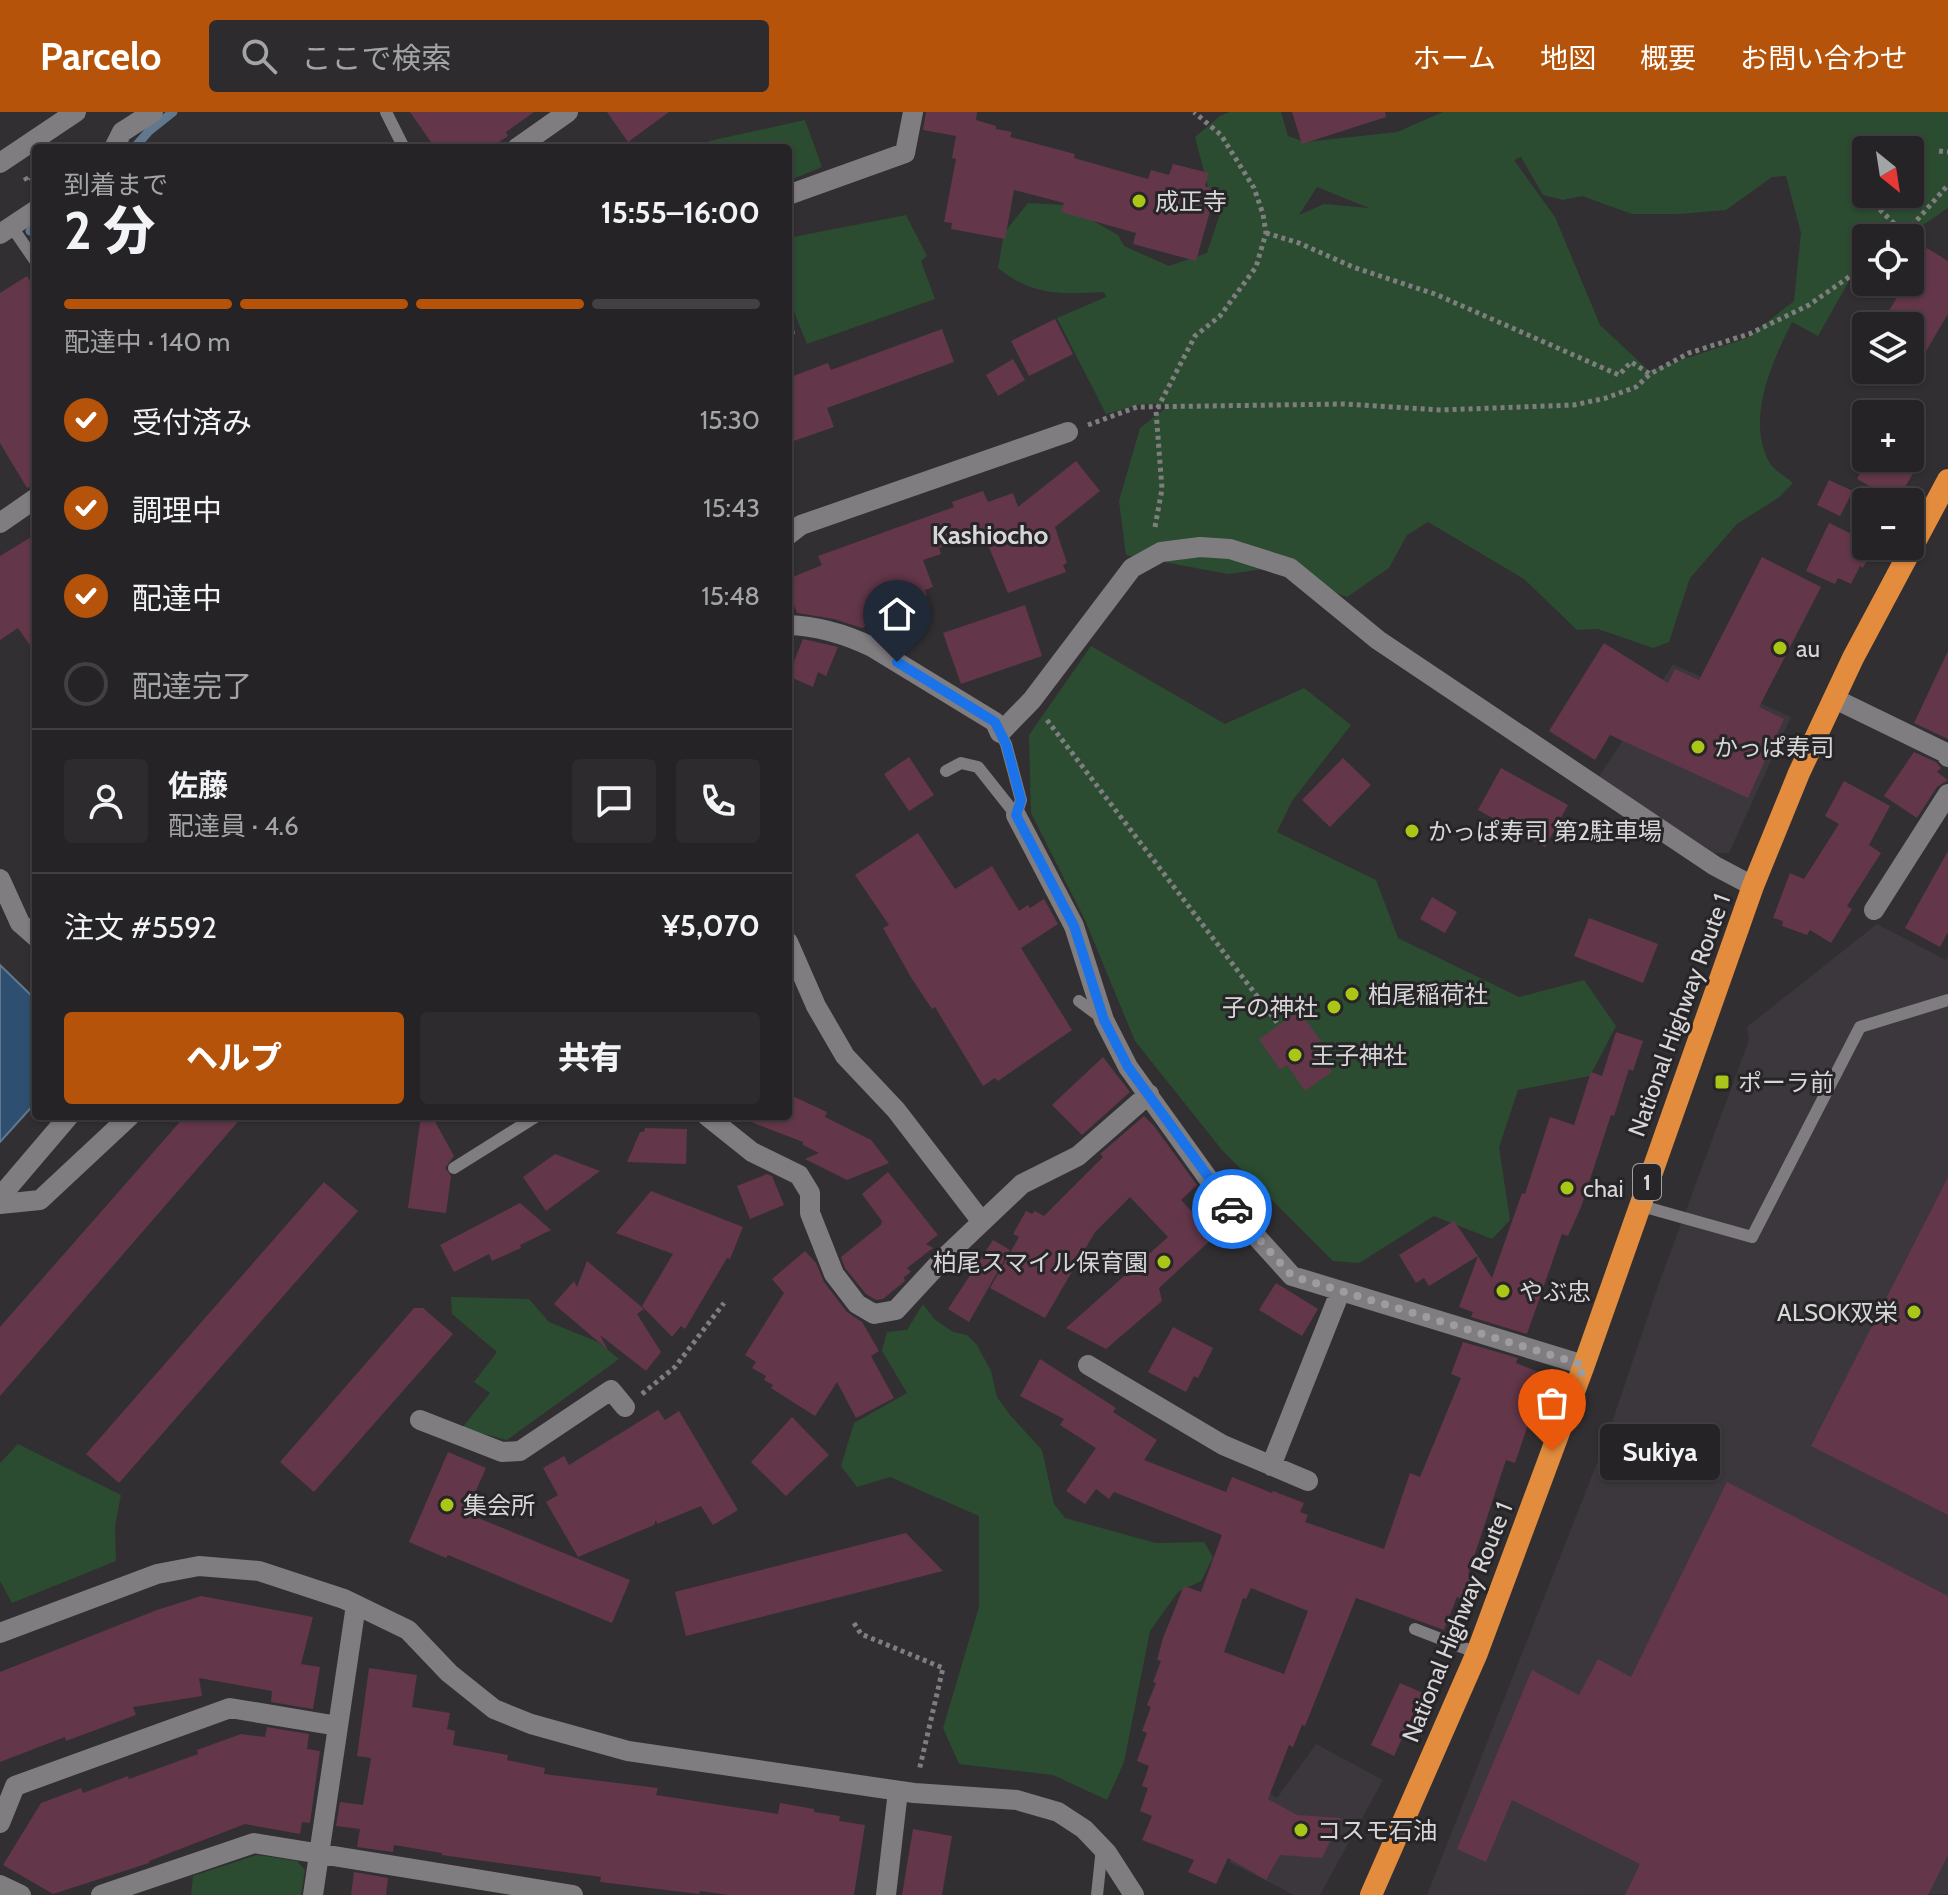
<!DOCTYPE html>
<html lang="ja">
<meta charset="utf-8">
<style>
:root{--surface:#252325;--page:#2d2b2d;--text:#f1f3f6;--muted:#a3a4a7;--line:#424042;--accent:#b45309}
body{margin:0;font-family:Cabin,"Noto Sans JP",sans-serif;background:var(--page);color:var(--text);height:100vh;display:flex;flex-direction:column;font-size:30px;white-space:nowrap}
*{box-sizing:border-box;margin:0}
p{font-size:26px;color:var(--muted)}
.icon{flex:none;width:44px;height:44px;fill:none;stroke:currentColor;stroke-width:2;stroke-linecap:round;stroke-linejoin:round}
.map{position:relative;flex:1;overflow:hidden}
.drawer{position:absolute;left:32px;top:32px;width:760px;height:976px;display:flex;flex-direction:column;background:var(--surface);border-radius:8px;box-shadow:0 2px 6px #0004,0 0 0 2px var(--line)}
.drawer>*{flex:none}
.needle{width:52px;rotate:150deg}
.fabs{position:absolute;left:1852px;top:24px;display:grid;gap:16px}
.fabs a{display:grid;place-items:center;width:72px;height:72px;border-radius:8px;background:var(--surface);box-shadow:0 2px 6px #0004,0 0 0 2px var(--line);font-size:40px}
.pin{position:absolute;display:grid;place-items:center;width:68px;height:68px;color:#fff;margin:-82px -34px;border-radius:50% 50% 50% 0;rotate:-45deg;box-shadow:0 0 8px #0007}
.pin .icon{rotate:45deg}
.courier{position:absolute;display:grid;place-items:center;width:80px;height:80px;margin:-40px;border:6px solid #1a73e8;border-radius:50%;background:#fff;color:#222;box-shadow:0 2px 10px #0007}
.bubble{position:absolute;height:56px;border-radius:8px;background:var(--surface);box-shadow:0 2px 6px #0004,0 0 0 2px var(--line);font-size:26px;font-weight:800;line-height:56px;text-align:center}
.overview em{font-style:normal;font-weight:800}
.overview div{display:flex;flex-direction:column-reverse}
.overview{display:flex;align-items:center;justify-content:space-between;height:136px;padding:0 32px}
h1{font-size:52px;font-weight:800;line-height:60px}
.bar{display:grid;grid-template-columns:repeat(4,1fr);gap:12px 8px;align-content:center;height:96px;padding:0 32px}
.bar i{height:10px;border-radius:6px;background:var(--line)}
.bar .on{background:var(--accent)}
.bar p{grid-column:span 4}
.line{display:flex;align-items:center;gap:20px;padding:0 32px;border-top:2px solid var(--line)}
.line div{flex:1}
.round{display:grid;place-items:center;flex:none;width:84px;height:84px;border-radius:8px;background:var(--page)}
ol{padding:0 32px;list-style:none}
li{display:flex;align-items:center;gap:24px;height:88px}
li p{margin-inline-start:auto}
li .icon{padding:8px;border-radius:50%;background:var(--accent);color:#fff;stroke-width:4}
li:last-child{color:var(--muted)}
li i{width:44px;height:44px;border:4px solid var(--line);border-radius:50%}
.button{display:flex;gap:16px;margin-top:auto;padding:16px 32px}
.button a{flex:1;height:92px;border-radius:8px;background:var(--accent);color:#fff;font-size:32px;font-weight:800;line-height:92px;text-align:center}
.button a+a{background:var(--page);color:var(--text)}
header{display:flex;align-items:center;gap:48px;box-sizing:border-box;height:112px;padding:0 40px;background:var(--accent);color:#fff}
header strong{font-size:38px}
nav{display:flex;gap:44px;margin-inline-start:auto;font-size:28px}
.search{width:560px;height:72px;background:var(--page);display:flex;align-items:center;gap:20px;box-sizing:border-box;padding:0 28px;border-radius:8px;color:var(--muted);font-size:30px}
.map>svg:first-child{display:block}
.built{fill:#3c363d}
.green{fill:#2b4c31;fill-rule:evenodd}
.water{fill:#2e4f6f;stroke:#61788e;stroke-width:2}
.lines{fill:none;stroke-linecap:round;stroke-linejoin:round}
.stream{stroke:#61788e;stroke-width:9}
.building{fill:#633749;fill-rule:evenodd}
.path{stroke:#7f7e7f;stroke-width:5;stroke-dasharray:4 4;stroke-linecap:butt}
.service{stroke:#7f7d80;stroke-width:12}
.minor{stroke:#7f7d80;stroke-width:20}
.tertiary{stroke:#7f7d80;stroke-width:20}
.trunk{stroke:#e38c3d;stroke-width:22}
.done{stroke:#9e9c9e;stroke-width:8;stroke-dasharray:0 14.4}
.route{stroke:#1a73e8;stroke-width:10}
.poi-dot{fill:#aac717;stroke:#272527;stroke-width:3}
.labels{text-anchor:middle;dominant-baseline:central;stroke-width:6;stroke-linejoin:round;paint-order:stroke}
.shield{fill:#272527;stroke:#a3a2a3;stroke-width:2}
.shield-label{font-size:22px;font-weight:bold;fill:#d8d7d8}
.poi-label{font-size:24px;fill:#d8d7d8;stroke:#272527;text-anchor:start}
.street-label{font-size:24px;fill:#d8d7d8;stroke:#272527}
.neighbourhood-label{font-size:26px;font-weight:bold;fill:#d8d7d8;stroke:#272527}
</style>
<header>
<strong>Parcelo</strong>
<div class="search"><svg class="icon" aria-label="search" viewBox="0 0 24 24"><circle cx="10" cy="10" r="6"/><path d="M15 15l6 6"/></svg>ここで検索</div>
<nav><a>ホーム</a><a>地図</a><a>概要</a><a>お問い合わせ</a></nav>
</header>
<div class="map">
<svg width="1948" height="1783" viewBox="0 0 1948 1783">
<rect width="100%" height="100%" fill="#312f31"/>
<path class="built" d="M1673,552L1791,605L1729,741H1714L1598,666Z
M1877,812L1946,848L1948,844V1782L1427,1783L1606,1328L1658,1174L1749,928L1747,915Z
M1316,1632L1383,1668L1320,1783H1294L1229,1750L1268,1681L1277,1686Z"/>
<path class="green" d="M1230,0H1281L1288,24L1305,30L1397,20L1443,0H1948V96L1904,126H1866V155L1850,167L1818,224L1792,210C1772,251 1746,305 1769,350C1774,358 1786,365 1793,371L1778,386L1737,412L1690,466L1669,530L1653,536L1598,517L1577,518L1524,467L1428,410L1407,423L1389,456L1347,485L1272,456L1228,462L1126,443L1119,389L1140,316L1171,292H1142L1106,302L1057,206L1106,185L1104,180C1061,182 1034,185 998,156L1004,121L1028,91L1065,93L1118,123L1124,134L1169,154L1207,141L1220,102L1208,75L1195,25L1220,4ZM1866,38H1910V82H1866ZM1521,45L1543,83L1563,88L1582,84L1632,102H1679L1726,98L1772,65L1786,64L1801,121L1794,189L1747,226L1642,261L1647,257L1600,213L1555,105L1514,48ZM1317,75L1369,96L1324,92L1299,103Z
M805,8L822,55L788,69V36H711L709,29Z
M906,103L927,144L921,149L935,187L807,232L792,195H788V126Z
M1091,534L1225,612L1304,576L1351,613L1292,689L1277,720L1376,768L1398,826L1519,885L1584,868L1616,914L1590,964L1518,978L1499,1035L1510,1108L1492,1127L1434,1104L1359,1151L1333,1149L1222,1038L1135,929L1085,808L1031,701L1029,623Z
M451,1185L529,1187L549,1210L598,1230L619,1247L507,1328L462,1316L490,1281L474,1270L497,1240L452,1202Z
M923,1192L934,1207L953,1220L967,1223L977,1233L991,1259L997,1285L1010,1303L1042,1338L1054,1392L1065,1406L1156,1431L1204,1430L1213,1445L1201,1469L1178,1480L1150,1519L1124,1650L1107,1688L1053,1663L959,1652L943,1616L979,1495V1404L890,1365L857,1375L841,1354L854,1311L907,1281L882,1239L887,1220L907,1218Z
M18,1332L121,1383L115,1414L116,1449L12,1491L0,1469V1351Z
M257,1743L297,1749L305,1758L301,1783H191L193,1764Z"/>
<path class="water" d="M0,853L36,888V990L0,1030Z"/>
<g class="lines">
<path class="stream" d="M134,36L149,19L173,0
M30,119L36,115"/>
</g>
<path class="building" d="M410,0H534L506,20L508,24L490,36H435Z
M607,0H669L628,30Z
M926,0H977L976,8L996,14V17L1012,20L1010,25L1075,42L1074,46L1148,67L1151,58L1169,63L1173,52L1209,61L1205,74L1216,78L1196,149L1133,132L1136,121L1061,100L1064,91L1014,78L1005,127L951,117L952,111L944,110L956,47L952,46L956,24L923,18Z
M1292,0H1385L1386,5L1302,32Z
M1927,136L1948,149V202L1910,266V214H1880L1906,170H1910V164Z
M27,164L36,179V373L27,376L0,331V181Z
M1055,207L1073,242L1029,264L1011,229Z
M942,217L954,250L827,296L834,315L788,331V266L828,251L831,258Z
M1013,247L1025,268L998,284L986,263Z
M1868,346H1922L1897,389L1857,367Z
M1076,349L1100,379L1055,415L1067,451L1063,453L1066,460L1008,481L983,421L939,436L941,442L923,448L933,475L925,478L927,484L877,504L879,509L862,516L834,507L797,501L788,477V467L822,453L818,444L954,395L952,390L983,379L988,390L1013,381L1018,395Z
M1829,368L1853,379L1840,404L1817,393Z
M1829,411L1866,429V434H1874L1863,456L1860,454L1851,472L1838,466L1835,472L1806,459Z
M36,422V542L18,516L0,528V444Z
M1762,445L1821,475L1759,595L1784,607L1748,686L1610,623L1595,648L1549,619L1604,531L1668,571L1675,557L1699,568Z
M1025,493L1042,544L961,572L943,521Z
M803,527L838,535L826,564L818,560L813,575L788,564Z
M1948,539V627L1914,611Z
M1914,640L1936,650L1941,656L1937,660L1948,668L1937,675L1917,706L1884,684Z
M909,645L934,683L909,699L884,662Z
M1343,646L1371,673L1330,715L1302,688Z
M1501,656L1568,693L1545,735L1478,698Z
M1844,669L1890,694L1869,733L1881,741L1847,794L1852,797L1831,831L1810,818L1807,823L1782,814L1783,809L1773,806L1790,761L1804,767L1839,712L1825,704Z
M918,721L955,777L992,754L1019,799L1028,793L1030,796L1044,787L1058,812L1021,836L1072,918L998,969L995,966L983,974L935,895L932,897L912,867L883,816L889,813L855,763Z
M1948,739V820L1940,835L1905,816Z
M1432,785L1457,800L1445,821L1420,807Z
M1589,806L1658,832L1643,871L1574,844Z
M1299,899L1321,929L1314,934L1332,960L1305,979L1287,953L1280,958L1259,927Z
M1616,920L1643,929L1633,959L1629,957L1614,1004L1611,1003L1581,1095L1568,1124L1562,1122L1527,1222L1471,1205L1473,1200L1459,1195L1478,1144L1492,1166L1522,1081L1525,1082L1550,1005L1574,1013L1591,960L1602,964Z
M1103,945L1130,980L1082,1023L1052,993Z
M788,982L827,1000L825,1005L871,1028L889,1051L847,1068L805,1047L819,1041L803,1033V1030L741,1006L788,1004Z
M185,1004H243L0,1284V1215Z
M421,1004H432L454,1044L445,1056L451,1064L446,1101L408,1096Z
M1144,1004L1154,1014L1197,1073L1181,1088L1215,1124L1159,1176L1162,1189L1106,1237L1066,1216L1168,1125L1130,1085L1095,1120L1045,1206L990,1176L1019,1125L1013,1122L1026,1099L1032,1102L1035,1099L1044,1104L1103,1045L1100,1042Z
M645,1016L687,1017L686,1052L627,1050L640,1020H644Z
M555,1042L600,1059L546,1099L523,1065Z
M888,1060L938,1123L926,1132L933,1136L907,1156L911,1160L904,1165L905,1169L883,1187L876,1188L866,1182L845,1156L841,1145L881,1113L882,1109L862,1082Z
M767,1062L772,1064L784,1093L750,1107L737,1074Z
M1948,1065V1403L1811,1334Z
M324,1070L358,1099L119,1371L86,1342Z
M651,1079L743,1115L730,1147L727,1146L685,1217L681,1214L672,1225L642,1194L673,1142L616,1121Z
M520,1091L551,1118L520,1133L521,1136L492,1149L489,1142L454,1160L440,1133Z
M1454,1109L1478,1144L1429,1174L1424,1166L1416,1171L1399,1143Z
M993,1128L1010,1138L969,1210L948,1197Z
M805,1139L816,1151L824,1170L847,1200L862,1210L879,1239L871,1244L894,1286L856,1306L837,1270L815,1304L771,1276L773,1273L764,1268L766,1264L752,1256L756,1250L745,1243L784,1181L772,1167Z
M587,1149L644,1197L637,1202L661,1240L646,1259L600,1223L608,1238L554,1192L574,1169L577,1175Z
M1276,1171L1318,1197L1302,1224L1259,1198Z
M414,1196H423L453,1222L314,1380L280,1350Z
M1173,1215L1213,1236L1198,1266L1194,1264L1186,1280L1148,1260Z
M1463,1230L1518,1246L1516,1251L1549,1264L1538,1293L1535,1292L1515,1351L1506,1348L1468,1463L1472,1464L1463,1488L1457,1485L1444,1518L1356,1486L1305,1614L1302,1613L1293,1635L1289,1633L1268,1687L1297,1703L1341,1706L1322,1746L1280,1743L1266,1768L1228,1746L1216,1772L1188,1760L1194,1748L1142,1728L1152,1704L1140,1699L1148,1676L1142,1674L1149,1654L1137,1649L1147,1621L1142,1619L1151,1595L1147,1593L1156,1571L1153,1570L1161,1549L1157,1548L1163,1526L1184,1474L1201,1480L1222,1423L1114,1380L1109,1387L1096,1377L1085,1392L1066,1379L1096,1336L1060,1313L1064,1307L1020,1284L1040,1247L1116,1296L1113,1300L1157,1328L1144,1348L1226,1380L1232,1365L1272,1381L1273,1379L1304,1391L1300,1400L1308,1403L1305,1410L1384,1437L1410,1361L1420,1365L1461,1266L1451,1262ZM1251,1476L1308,1499L1284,1562L1224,1540L1243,1486L1246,1487Z
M658,1298L665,1308L679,1299L738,1398L713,1413L701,1394L657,1412L656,1408L654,1413L578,1445L546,1390L558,1383L543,1356L564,1344L569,1353Z
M792,1305L829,1343L786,1384L751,1350Z
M448,1340L486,1356L466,1401L630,1468L612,1511L448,1443L446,1446L409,1430Z
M1727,1370L1948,1484V1743L1928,1783H1625L1640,1752L1512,1688L1486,1750L1457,1737L1532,1558L1579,1583L1598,1547L1631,1565Z
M906,1421L943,1459L686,1524L675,1480Z
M201,1484L313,1505L301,1552L320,1555L313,1597L271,1590L272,1579L199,1566L202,1584L133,1595L136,1603L66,1629L65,1625L0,1650V1560L157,1498Z
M369,1556L417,1563L412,1595L450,1601L447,1617L455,1619L453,1633L508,1643L507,1648L545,1656L544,1662L658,1676L656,1683L778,1702L780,1691L814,1697V1700L840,1704L839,1709L865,1713L854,1783H729L700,1779L699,1782L600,1770L601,1765L442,1743V1741L394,1733L393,1740L357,1735L360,1717L336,1714L340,1690L363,1693L371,1646L357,1644Z
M1400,1571L1423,1581L1394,1644L1371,1633Z
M267,1615L309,1622L307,1637L320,1639L310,1711L302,1710L300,1722L245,1712L149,1749V1751L53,1782L3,1753L41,1691L81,1676L83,1681L128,1664L129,1667L198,1642L197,1638L241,1622L265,1625Z
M913,1717L952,1724L942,1783H902Z
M354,1760L388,1766L386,1783H351Z"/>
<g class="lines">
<path class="path" d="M1939,39L1948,40
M25,65L28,70L36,65
M1874,92L1905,122
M1266,121L1299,131L1353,155L1435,182L1619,263L1631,250L1650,262L1689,241L1749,222L1809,193L1866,153
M1901,126L1948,73
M788,212L791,220L797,219
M1088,313L1137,295L1344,292L1441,298L1574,293L1606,286L1636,275L1650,262
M1155,415L1162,377L1156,299L1195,224L1220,204L1256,155L1266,121L1263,102L1254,76L1221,23L1194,0
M1047,608L1279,913
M642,1282L675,1255L724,1191
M854,1511L861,1522L943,1556L919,1659"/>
<path class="service" d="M386,0L404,36
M12,115L36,150
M1000,621L1006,632L1021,688L1016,703
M946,659L961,651L978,655L1016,703
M1079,889L1102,906
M454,1056L537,1004
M1638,1093L1752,1125L1860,915L1948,888
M1415,1517L1477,1541
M1097,1783L1102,1736"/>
<path class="minor" d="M114,36L122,20L153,0
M517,36L568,0
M0,51L76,0
M788,83L905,41L913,0
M0,122L36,98
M0,411L36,386
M788,423L801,413L1068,320
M788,513C818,514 845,522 872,535L995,610L1000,621L1032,588L1132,456L1161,440L1200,435L1230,437L1290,456L1378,528L1715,754L1753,774
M1835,587L1944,640L1948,645
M1016,703L1074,814L1104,908L1128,955L1225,1090L1292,1164L1584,1253
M0,767L20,811L36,825
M1874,798L1948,682
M788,830L816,894L845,944L896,998L982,1110
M707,1004L752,1040L799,1063L810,1081V1101L834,1162L857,1192L874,1202L896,1198L944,1146L1022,1072L1078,1044L1149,982
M0,1085L69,1004
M0,1092L40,1088L130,1004
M1088,1253L1223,1333L1308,1369
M420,1308L502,1340L520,1339L611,1278L625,1295
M1271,1354L1340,1180
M0,1711L15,1674L230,1596L338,1614
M0,1773L21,1783
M101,1783L254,1731L573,1783
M313,1783L356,1493
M886,1783L898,1679"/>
<path class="tertiary" d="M0,1521L157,1462L199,1454L259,1459L344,1487L408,1518L449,1561L494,1597L531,1612L628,1639L914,1681L1017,1688L1058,1700L1084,1717L1107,1741L1134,1783"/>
<path class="trunk" d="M1371,1783L1477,1541L1584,1253L1753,774L1799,661L1853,546L1948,368"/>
</g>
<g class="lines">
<path class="done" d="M1232,1097L1292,1164L1584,1253L1552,1339"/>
<path class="route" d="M897,550L995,610L1006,632L1021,688L1016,703L1074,814L1104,908L1128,955L1232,1097"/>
</g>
<g class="poi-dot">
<circle cx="1139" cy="89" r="8"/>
<circle cx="1780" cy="536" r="8"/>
<circle cx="1698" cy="635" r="8"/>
<circle cx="1412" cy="719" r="8"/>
<circle cx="1352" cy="882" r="8"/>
<circle cx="1334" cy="895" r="8"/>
<circle cx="1295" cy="943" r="8"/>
<rect x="1714" y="962" width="16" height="16" rx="4"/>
<circle cx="1567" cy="1076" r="8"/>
<circle cx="1164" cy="1150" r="8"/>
<circle cx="1503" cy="1179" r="8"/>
<circle cx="1914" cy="1200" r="8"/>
<circle cx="447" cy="1393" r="8"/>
<circle cx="1301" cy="1718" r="8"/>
</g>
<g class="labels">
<rect class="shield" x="1633" y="1052" width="28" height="36" rx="6"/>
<g class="shield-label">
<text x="1647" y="1070">1</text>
</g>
<g class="poi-label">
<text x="1155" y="89">成正寺</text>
<text x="1796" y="536">au</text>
<text x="1714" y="635">かっぱ寿司</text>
<text x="1428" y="719">かっぱ寿司 第2駐車場</text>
<text x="1368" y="882">柏尾稲荷社</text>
<text x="1318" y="895" text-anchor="end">子の神社</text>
<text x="1311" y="943">王子神社</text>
<text x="1738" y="970">ポーラ前</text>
<text x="1583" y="1076">chai</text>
<text x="1148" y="1150" text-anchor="end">柏尾スマイル保育園</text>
<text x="1519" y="1179">やぶ忠</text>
<text x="1898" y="1200" text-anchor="end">ALSOK双栄</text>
<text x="463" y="1393">集会所</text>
<text x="1317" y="1718">コスモ石油</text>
</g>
<g class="street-label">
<text transform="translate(1679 903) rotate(-70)">National Highway Route 1</text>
<text transform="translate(1457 1510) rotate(-68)">National Highway Route 1</text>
</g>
<g class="neighbourhood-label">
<text x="990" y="423">Kashiocho</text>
</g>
</g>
</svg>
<div class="fabs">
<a><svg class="needle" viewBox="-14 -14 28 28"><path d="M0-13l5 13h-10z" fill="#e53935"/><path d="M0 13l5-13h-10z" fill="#a3a4a7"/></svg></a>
<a><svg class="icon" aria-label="locate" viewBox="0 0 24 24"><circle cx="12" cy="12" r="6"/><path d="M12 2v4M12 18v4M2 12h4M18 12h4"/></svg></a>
<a><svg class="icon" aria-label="layers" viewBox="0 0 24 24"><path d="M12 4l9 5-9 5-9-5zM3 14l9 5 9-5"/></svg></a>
<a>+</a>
<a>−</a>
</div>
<div class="pin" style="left:1552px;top:1339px;background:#ea580c"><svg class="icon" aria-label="bag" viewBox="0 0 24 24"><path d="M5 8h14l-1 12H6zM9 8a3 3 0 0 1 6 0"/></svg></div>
<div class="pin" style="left:897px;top:550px;background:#1f2937"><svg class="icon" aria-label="home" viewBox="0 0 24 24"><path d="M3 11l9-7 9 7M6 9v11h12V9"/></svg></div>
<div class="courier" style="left:1232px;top:1097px"><svg class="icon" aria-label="car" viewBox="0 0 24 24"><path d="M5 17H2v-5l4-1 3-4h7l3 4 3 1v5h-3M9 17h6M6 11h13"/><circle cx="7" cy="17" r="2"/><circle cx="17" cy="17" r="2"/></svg></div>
<div class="bubble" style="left:1600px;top:1312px;width:120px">Sukiya</div>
<section class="drawer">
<div class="overview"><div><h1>2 分</h1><p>到着まで</p></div><em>15:55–16:00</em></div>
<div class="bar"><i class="on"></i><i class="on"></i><i class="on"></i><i></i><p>配達中 · 140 m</p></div>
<ol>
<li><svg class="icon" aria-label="check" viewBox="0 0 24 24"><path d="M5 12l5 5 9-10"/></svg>受付済み<p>15:30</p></li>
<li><svg class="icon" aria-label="check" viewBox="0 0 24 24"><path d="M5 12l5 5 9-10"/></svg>調理中<p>15:43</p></li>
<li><svg class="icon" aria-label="check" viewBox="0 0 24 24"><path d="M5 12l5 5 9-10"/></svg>配達中<p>15:48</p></li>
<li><i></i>配達完了</li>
</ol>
<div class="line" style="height:144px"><a class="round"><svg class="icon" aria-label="person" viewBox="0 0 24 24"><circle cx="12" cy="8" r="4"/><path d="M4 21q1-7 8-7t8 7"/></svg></a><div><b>佐藤</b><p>配達員 · 4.6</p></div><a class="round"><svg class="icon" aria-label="chat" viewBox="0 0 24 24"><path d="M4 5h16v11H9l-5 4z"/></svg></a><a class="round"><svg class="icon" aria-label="phone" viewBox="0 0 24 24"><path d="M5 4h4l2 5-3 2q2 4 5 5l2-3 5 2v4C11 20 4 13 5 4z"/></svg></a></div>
<div class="line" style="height:104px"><div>注文 #5592</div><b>¥5,070</b></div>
<div class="button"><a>ヘルプ</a><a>共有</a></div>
</section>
</div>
